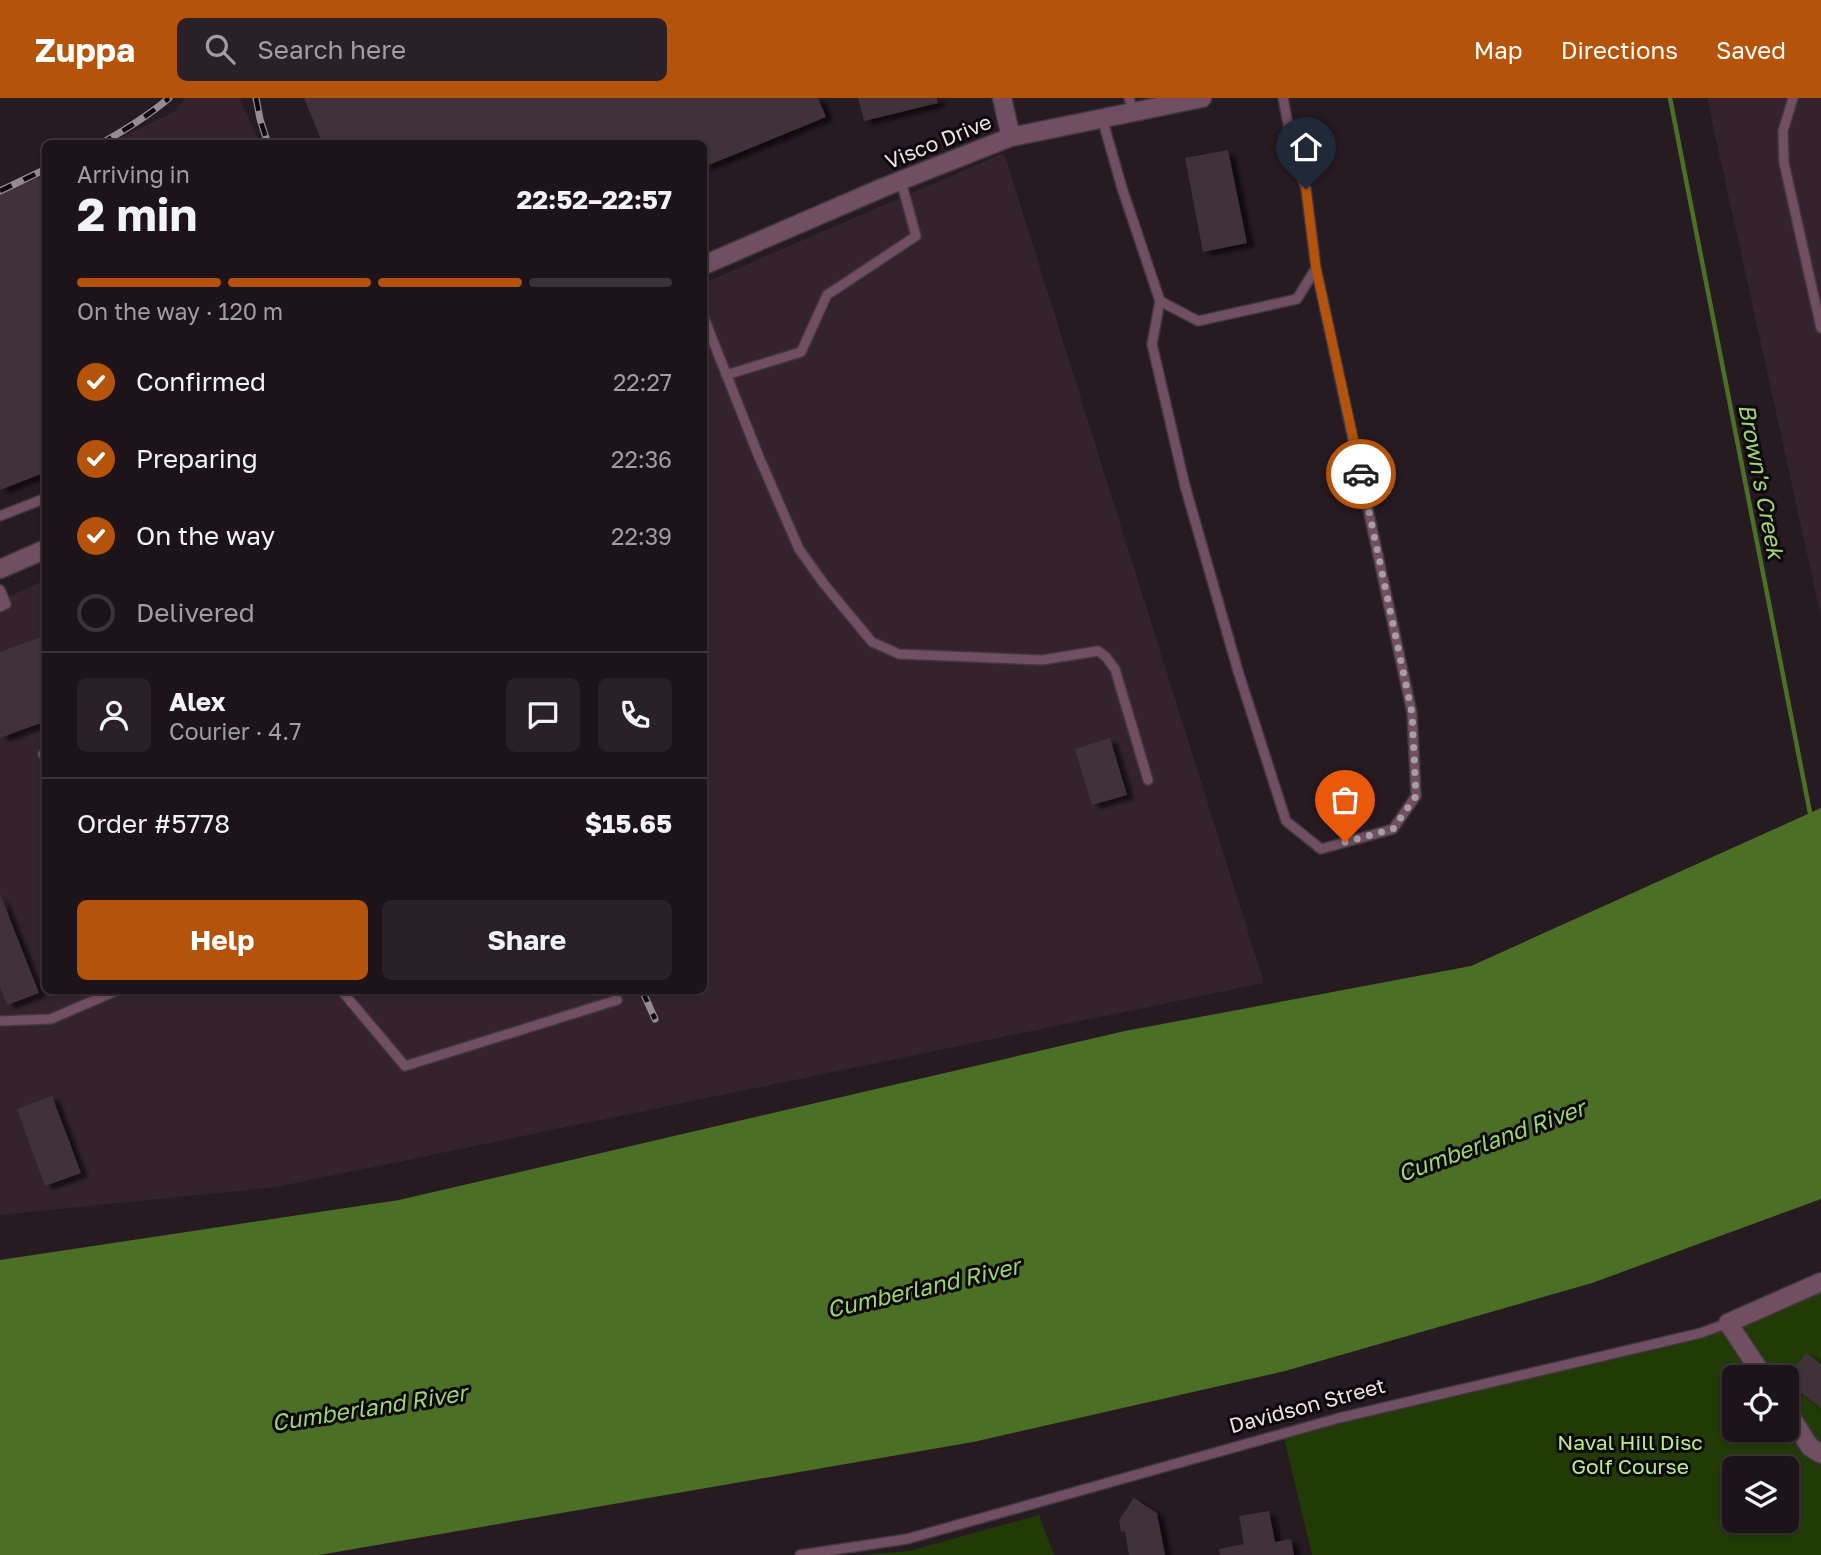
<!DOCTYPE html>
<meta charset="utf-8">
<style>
:root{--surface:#1d141a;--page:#2a2127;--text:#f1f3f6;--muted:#a09ea2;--line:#3b3339;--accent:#b45309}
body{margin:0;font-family:"Golos Text",sans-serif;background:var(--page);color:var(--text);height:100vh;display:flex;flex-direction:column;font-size:26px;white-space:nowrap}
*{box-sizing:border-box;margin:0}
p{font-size:23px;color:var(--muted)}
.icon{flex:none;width:38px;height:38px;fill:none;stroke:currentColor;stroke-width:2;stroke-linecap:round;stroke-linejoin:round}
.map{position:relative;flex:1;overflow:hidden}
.panel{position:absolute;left:42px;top:42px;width:665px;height:854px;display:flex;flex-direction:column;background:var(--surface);border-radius:10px;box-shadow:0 2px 5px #0004,0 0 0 2px var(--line)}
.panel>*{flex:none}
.controls{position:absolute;left:1722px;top:1267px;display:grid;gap:14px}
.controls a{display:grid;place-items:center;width:77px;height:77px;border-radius:10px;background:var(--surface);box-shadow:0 2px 5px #0004,0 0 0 2px var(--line);font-size:35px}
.pin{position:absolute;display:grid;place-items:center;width:60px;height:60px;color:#fff;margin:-72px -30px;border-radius:50% 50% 50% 0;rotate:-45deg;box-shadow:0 0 7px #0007}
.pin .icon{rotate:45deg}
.courier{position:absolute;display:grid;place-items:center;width:70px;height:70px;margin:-35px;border:5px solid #b45309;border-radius:50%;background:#fff;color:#222;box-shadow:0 2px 9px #0007}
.summary em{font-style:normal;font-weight:700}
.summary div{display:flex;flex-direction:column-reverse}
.summary{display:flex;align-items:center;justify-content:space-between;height:119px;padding:0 35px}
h1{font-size:46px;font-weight:700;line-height:52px}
.bar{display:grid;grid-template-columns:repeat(4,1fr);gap:10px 7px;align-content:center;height:84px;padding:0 35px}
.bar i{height:9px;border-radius:5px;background:var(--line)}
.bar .selected{background:var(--accent)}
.bar p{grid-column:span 4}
.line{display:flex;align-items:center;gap:18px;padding:0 35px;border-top:2px solid var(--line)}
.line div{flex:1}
.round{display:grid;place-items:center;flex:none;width:74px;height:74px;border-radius:10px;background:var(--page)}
ol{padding:0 35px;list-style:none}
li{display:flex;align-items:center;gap:21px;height:77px}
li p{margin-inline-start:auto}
li .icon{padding:7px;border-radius:50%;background:var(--accent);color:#fff;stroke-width:4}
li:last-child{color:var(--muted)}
li i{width:38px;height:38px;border:4px solid var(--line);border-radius:50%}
.primary-button{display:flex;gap:14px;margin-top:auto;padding:14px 35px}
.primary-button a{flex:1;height:80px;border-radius:10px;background:var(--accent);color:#fff;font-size:28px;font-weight:700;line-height:80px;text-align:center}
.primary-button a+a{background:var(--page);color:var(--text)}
header{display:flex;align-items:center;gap:42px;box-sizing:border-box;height:98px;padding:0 35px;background:var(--accent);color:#fff}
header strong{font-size:33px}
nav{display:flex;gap:38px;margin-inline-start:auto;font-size:24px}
.search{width:490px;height:63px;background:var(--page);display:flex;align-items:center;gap:18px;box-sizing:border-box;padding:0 24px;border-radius:10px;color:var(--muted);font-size:26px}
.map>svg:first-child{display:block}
.built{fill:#34232d}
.green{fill:#213a06;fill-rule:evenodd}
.water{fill:#4b7025}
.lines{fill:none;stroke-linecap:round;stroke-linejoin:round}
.stream{stroke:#4b7025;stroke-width:4.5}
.building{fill:#3f3239;filter:url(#shadow)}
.service-casing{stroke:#43373e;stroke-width:12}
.minor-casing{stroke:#43373e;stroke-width:21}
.service{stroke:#6f4f61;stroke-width:9}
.minor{stroke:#6f4f61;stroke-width:18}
.rail-casing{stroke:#968b91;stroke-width:7}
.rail{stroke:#0c070a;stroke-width:4.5;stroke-dasharray:13;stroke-linecap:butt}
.done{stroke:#a79da2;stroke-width:7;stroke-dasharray:0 12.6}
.route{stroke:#b45309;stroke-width:9}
.labels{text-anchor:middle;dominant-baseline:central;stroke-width:6;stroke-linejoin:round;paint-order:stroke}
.street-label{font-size:21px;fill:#ece3e7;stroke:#0c070a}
.park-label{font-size:21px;fill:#b7ee88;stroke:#0c070a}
.water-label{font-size:23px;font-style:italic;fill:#9fd570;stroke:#0c070a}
</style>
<header>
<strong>Zuppa</strong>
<div class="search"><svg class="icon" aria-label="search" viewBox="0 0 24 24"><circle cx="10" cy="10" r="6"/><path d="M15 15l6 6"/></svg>Search here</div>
<nav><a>Map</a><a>Directions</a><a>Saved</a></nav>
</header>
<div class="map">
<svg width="1821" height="1457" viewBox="0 0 1821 1457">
<defs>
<filter id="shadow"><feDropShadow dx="7" dy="4" stdDeviation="2" flood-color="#0009"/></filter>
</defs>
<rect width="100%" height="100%" fill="#271b22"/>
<path class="built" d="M185,0H239L260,45H109L174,14Z
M1707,0H1821V519Z
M1004,55L1264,885L276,1089L0,1117V503L45,482L46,892H704V185Z"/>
<path class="green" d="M1821,1184V1457H1312L1283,1336L1701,1235ZM1734,1279H1787V1332H1734ZM1734,1370H1787V1423H1734Z
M1039,1417L1054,1457H863L909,1453Z"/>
<path class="water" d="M1821,710V1101L1592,1185L1285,1273L973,1344L319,1457H0V1162L399,1102L1125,933L1471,868Z"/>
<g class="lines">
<path class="stream" d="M1670,0L1811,720"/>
</g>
<path class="building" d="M304,0H818L826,19L704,69V46H323Z
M858,0H937L938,5L864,23Z
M1228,52L1247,145L1203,154L1185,60Z
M46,77V374L0,392V95Z
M46,537V623L0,640V554Z
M1110,640L1127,697L1092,707L1075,651Z
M0,796L39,895L7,907L0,889Z
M52,998L81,1075L45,1088L17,1011Z
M1806,1255L1821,1266V1310L1787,1284V1280Z
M1134,1400L1157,1415L1165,1457H1129L1125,1433L1121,1434L1119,1422Z
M1269,1413L1275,1444L1291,1441L1294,1457H1220L1219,1451L1244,1446L1239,1418Z"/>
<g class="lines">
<defs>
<path id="service" d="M1129,0L1133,14
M1793,0L1783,33L1784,65L1821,230
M1102,20L1122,90L1160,203L1198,223L1297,201L1316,170L1306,91L1291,41L1283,0
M1160,203L1152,246L1185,388L1238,573L1286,723L1321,751L1393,731L1416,698L1412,615L1316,170
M704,220L759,359L799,451L824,486L872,544L899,556L1042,562L1098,553L1106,559L1115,571L1148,682
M726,277L801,254L827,197L916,138L901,83
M0,418L46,400
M0,492L6,506L0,509
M43,656L46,661
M341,892L405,968L617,902L615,892
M0,923L51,921L118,892
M800,1457L907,1441L1339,1320L1701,1235L1728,1225"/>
<path id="minor" d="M1002,0L1011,39
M704,167L882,90L1011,39L1202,0
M0,471L46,451
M1764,1279L1728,1225L1821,1184
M1787,1313L1810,1349L1821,1356"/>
</defs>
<use href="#service" class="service-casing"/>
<use href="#minor" class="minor-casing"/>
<use href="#service" class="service"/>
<use href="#minor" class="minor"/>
<defs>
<path id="rail" d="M256,0L260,21L268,46
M100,46C125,32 148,18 169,0
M0,93L46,71
M642,892L655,921"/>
</defs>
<use href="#rail" class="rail-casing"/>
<use href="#rail" class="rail"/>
</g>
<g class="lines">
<path class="done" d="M1345,744L1393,731L1416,698L1412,615L1361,376"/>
<path class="route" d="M1306,91L1316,170L1361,376"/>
</g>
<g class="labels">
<g class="street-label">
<text transform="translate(938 43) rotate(-22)">Visco Drive</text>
<text transform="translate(1307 1307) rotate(-15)">Davidson Street</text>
</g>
<g class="park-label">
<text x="1630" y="1344">Naval Hill Disc<tspan x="1630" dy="24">Golf Course</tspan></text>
</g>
<g class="water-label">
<text transform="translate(1762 383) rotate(79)">Brown's Creek</text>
<text transform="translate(1491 1042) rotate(-20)">Cumberland River</text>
<text transform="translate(923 1189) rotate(-13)">Cumberland River</text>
<text transform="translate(369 1309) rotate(-9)">Cumberland River</text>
</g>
</g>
</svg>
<div class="controls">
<a><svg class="icon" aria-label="locate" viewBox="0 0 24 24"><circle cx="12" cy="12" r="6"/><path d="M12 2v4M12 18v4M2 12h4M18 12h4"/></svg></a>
<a><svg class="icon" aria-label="layers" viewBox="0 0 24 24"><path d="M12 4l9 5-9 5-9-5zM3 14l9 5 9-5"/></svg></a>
</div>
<div class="pin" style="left:1345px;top:744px;background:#ea580c"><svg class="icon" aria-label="bag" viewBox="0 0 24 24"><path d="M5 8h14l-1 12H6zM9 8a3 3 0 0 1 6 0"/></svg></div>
<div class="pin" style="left:1306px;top:91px;background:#1f2937"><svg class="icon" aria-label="home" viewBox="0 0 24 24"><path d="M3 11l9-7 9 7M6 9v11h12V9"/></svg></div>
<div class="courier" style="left:1361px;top:376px"><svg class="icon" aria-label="car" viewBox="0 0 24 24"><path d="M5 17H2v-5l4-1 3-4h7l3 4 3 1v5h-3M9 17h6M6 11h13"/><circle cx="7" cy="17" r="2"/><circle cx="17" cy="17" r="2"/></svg></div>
<section class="panel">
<div class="summary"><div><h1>2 min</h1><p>Arriving in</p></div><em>22:52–22:57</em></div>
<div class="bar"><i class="selected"></i><i class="selected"></i><i class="selected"></i><i></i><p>On the way · 120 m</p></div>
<ol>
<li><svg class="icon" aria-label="check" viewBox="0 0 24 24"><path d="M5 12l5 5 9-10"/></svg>Confirmed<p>22:27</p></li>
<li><svg class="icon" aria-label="check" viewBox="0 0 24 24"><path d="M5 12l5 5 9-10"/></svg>Preparing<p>22:36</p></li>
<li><svg class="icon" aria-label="check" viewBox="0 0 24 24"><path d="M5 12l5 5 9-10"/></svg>On the way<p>22:39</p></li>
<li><i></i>Delivered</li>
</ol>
<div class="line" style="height:126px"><a class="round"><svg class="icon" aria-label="person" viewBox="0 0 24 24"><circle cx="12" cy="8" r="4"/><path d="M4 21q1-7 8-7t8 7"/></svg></a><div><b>Alex</b><p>Courier · 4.7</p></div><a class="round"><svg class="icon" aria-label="chat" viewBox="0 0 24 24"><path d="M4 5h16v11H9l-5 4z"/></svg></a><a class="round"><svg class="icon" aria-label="phone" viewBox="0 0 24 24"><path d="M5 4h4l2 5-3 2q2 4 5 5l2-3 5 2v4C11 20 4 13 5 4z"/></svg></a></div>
<div class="line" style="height:91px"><div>Order #5778</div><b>$15.65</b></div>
<div class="primary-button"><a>Help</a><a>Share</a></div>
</section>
</div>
